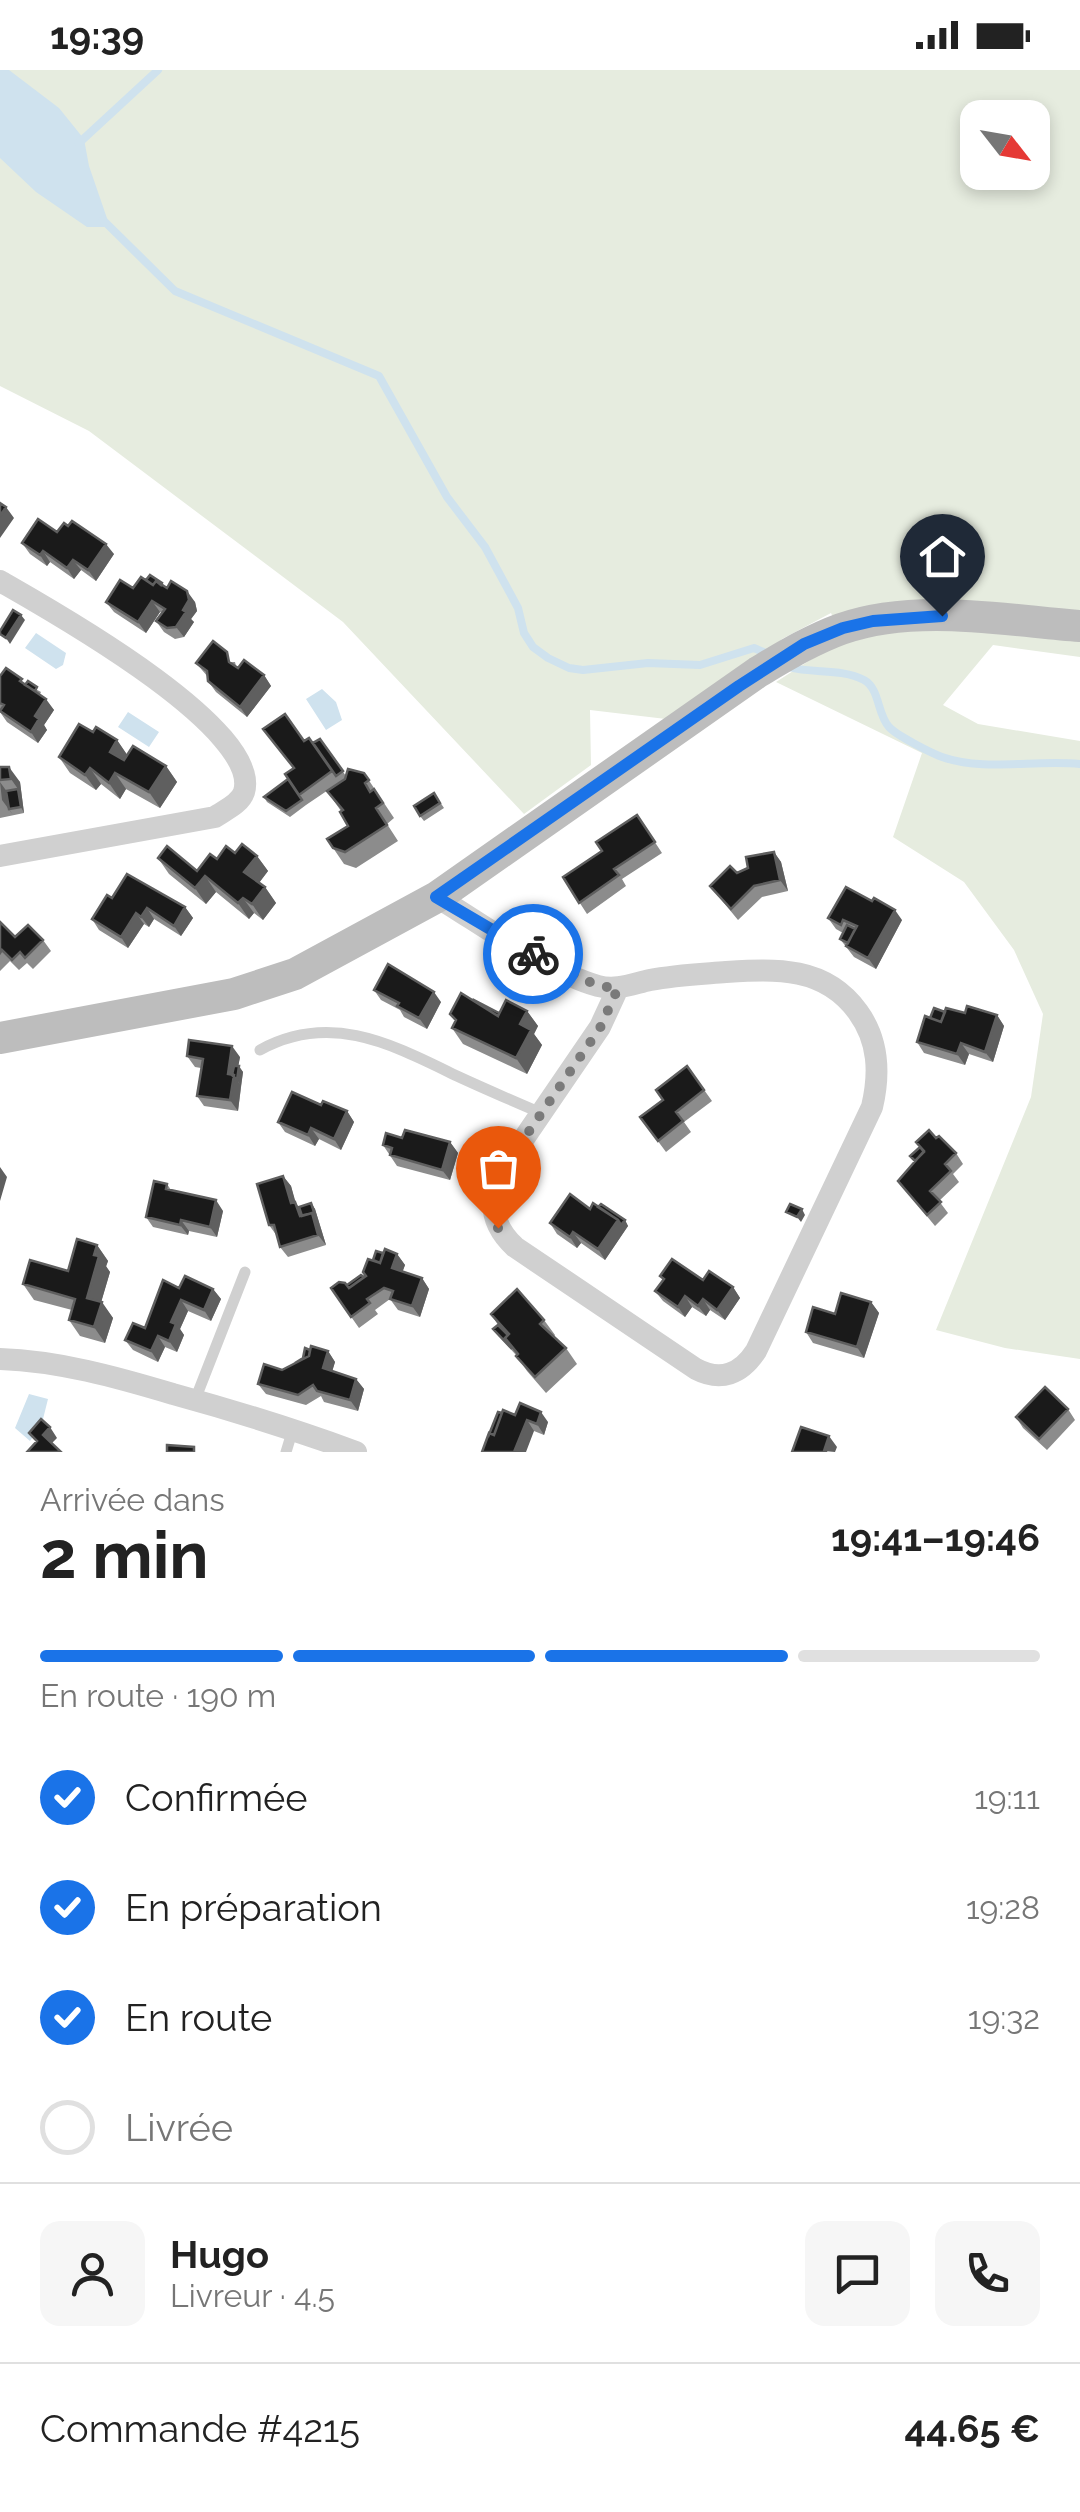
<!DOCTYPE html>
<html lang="fr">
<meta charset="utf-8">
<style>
:root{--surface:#fff;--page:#f6f6f6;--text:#222;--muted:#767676;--line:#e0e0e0;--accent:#1a73e8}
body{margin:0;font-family:Raleway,sans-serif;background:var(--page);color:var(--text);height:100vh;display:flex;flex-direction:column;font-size:38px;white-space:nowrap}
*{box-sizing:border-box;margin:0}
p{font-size:32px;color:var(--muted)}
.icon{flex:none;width:55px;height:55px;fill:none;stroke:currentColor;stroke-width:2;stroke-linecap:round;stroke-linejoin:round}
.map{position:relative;height:1382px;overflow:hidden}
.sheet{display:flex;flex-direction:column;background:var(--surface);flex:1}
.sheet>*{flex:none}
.needle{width:65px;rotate:121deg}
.controls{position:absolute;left:960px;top:30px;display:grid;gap:20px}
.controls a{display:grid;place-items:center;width:90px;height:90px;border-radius:20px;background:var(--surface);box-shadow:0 5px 15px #0003;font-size:50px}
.pin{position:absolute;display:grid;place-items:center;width:85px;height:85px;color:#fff;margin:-102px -42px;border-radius:50% 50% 50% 0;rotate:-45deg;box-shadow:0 0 10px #0007}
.pin .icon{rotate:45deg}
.courier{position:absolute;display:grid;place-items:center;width:100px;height:100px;margin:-50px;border:8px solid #1a73e8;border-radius:50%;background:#fff;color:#222;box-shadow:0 2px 12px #0007}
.headline em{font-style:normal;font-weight:700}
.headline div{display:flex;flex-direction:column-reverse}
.headline{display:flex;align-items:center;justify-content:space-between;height:170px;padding:0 40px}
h1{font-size:65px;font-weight:700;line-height:75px}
.bar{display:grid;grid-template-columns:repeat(4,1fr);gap:15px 10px;align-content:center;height:120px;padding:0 40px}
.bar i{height:12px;border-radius:8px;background:var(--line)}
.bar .current{background:var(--accent)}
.bar p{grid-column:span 4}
.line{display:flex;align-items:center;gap:25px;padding:0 40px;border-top:2px solid var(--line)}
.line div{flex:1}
.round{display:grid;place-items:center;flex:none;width:105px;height:105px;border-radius:20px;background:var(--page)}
ol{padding:0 40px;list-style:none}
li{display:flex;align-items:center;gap:30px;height:110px}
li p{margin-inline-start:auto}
li .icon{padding:10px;border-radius:50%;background:var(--accent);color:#fff;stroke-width:4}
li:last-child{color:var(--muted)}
li i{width:55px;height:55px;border:5px solid var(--line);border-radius:50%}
.status{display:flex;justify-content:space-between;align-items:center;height:70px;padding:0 50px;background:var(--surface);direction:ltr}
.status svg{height:28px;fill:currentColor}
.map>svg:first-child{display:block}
.green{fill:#e6ecdf;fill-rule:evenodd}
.water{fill:#cfe2ee}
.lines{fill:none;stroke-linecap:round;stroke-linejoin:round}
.stream{stroke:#cfe2ee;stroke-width:8}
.lane{stroke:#d0d0d0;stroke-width:11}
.street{stroke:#d0d0d0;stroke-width:22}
.secondary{stroke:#bdbdbd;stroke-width:32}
.wall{fill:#8c8c8c}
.shaded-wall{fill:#5f5f5f}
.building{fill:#1a1a1a;stroke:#5f5f5f;stroke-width:2.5}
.done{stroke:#7a7a7a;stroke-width:10;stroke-dasharray:0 18}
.route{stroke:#1a73e8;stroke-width:12}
</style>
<div class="status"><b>19:39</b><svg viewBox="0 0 49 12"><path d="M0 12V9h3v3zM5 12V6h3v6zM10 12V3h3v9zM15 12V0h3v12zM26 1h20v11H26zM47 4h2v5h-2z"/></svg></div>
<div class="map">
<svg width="1080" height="1382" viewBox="0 0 1080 1382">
<rect width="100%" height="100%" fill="#fff"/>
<path class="green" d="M0,0H1080V587L993,575L943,635L978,654L1080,671V1289L1005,1278L936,1260L1031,1027L1043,944L1014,880L964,812L893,767L922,683L776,612L843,569L831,543L782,569L759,589L666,649L590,640L591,695L524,744L343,552L89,361L0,316ZM978,48H1032V102H978Z"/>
<path class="water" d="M0,0H9L59,38L84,69L89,96L110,157H87L36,122L0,88Z
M36,563L66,583L63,595L56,599L25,578Z
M322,619L336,632L342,650L326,660L306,629Z
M128,642L159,662L149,677L118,657Z
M29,1324L48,1329L42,1353L30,1371L15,1358Z"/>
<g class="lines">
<path class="stream" d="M79,73L158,0
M103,150L175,221L379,306L447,427L485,477L518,538L524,563L533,577L548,588L569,598L583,600L648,593L700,595L754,578L768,584
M789,597C813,604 841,598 864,610C880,619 877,644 889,657C896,665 931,683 942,687C985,702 1036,689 1080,694"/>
<path class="lane" d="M260,980C331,941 393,975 457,1006C485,1019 513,1031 541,1043
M195,1330L245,1202
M286,1382L293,1359"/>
<path class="street" d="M0,511C47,538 263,658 244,722C240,734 225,740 215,747L0,786
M437,827C483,855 546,901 598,916C616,921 632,914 650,910C675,905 701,904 726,902C776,899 825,896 858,942C879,971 880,1003 872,1037L756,1281C741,1304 721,1312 696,1299L515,1177C493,1157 488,1133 499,1105L600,957L618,918
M0,1289C59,1291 116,1307 173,1324C235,1341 296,1360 356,1382"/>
<path class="secondary" d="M0,968L234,924L295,904L437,827L758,602C785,586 811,570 841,559C915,533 1003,550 1080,556"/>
</g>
<path class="wall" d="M57,462L114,484L96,511L81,500L74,509L50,492L47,496L30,484L22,473Z
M146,510L162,513L165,517L195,532L197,541L191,549L194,552L184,567L175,569L164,562L156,551L162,543L160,542L146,563L114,542L106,532Z
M235,592L236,596L264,605L271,616L247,647L216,622L208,611V607L196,593Z
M0,606L26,614L41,622L40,624L54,640L44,655L47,660L38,673L7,652L0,642Z
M93,662L117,670L127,685L166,696L177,712L160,738L126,719L120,729L101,714L96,720L70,703L59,687Z
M320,669L346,706L364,703L394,748L387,754L398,771L356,798L344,794L327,769L348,756L341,741L327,721L345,709L346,707L340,712L336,706L340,712L306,735L305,733L306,735L290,747L267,732L264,727L288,710L304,671L313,673Z
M0,697L20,712L24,743L0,748Z
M434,723L444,738L424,751L420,746Z
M637,745L662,783L622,809L626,816L587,844L563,807L602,781Z
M774,782L781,792L788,821L762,827L738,850L710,816L737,803Z
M235,783L257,786L268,801L259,813L265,817L276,833L263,850L254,843L249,849L216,822L206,834L169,804L158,788L197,801L217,789Z
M112,828L185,837L193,848L181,866L154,849L149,857L144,854L128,878L99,860L92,849Z
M828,848L902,850L876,899L854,887L840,869L843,863L836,859Z
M0,852L15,867L43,870L51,881L33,899L27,893L19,900L10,891L0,901Z
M374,920L441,932L427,959L404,947L400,940L381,930Z
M474,931L499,943L527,941L538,956L534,964L542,975L527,1004L463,974L452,958L455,951L450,944Z
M945,942L997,945L1004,956L993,992L969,984L965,995L924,983L917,972L930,948Z
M187,986L240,987L238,996L243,1002L238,1041L204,1036L197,1026L201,998L195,997Z
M687,996L712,1031L684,1052L691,1062L666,1082L640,1047L663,1030Z
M321,1035L347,1041L354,1052L341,1080L319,1069L315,1076L285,1062L278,1052Z
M402,1068L450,1072L458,1083L450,1110L397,1096L383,1075Z
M936,1068L956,1083L963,1094L953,1104L959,1112L939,1131L948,1143L935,1156L898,1111L915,1092L910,1086Z
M283,1106L291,1116L295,1132L299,1137L311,1133L315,1139L326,1175L288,1187L280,1177L277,1166L269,1155Z
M167,1114L171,1120L223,1141L217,1167L189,1161L188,1165L153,1157L146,1147Z
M590,1139L625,1150L628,1156L605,1190L581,1173L577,1178L557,1164L550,1153Z
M97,1175L108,1191L106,1197L110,1202L101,1232L113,1248L105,1273L80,1266L69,1250L72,1240L34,1230L23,1214L68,1201Z
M383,1183L397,1184L405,1195L402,1202L422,1208L429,1219L420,1247L398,1240L390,1229L375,1240L378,1244L359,1258L331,1218L347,1215L364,1207L373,1190Z
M660,1206L703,1210L733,1217L740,1228L725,1250L710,1240L706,1246L692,1237L685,1247L663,1231L655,1221L663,1210Z
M179,1218L213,1219L221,1229L211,1251L188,1241L180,1259L184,1265L177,1282L165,1277L158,1292L133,1280L125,1270L145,1258Z
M871,1232L879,1243L864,1288L813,1273L806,1262L835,1244Z
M491,1244L544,1250L555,1265L554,1267L566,1278L577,1294L546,1323L527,1301L516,1285L497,1264L493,1259L498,1255Z
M310,1280L328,1281L335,1292L332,1301L356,1309L364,1319L358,1341L324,1332L321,1326L306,1335L266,1324L258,1314L303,1288Z
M1068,1339L1075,1350L1047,1380L1023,1358L1016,1347Z
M515,1345L548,1352L544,1365L534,1361L482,1382Z"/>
<path class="shaded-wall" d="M6,437L14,448L0,468V446Z
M106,474L114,484L96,511L88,500Z
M43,481L50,492L47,496L40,485Z
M73,490L81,500L74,509L67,498Z
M187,521L195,532L197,541L191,549L194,552L184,567L176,557L183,540Z
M152,531L160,542L146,563L138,552Z
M21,545L25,550L10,574L6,568Z
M264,605L271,616L247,647L240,637Z
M46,629L54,640L44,655L47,660L38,673L31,662L35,646Z
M117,670L128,686L121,697L110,682Z
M166,696L177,712L160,738L149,722Z
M9,697L20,712L24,743L21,737L18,719L11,709Z
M90,698L101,714L96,720L85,705Z
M115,703L126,719L120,729L109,713Z
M0,712L10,726L9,739L13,745L2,730Z
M774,782L781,792L788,821L780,810Z
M257,786L268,801L255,818L244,802Z
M205,806L216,822L206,834L195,818Z
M265,817L276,833L263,850L252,834Z
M243,828L254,843L249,849L238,833Z
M185,837L193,848L181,866L174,856Z
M147,838L154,849L149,857L141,847Z
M895,840L902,850L876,899L868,888Z
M136,843L144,854L128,878L121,867Z
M434,922L441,932L427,959L419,948Z
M527,941L538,956L534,964L542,975L527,1004L516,988L520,954Z
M997,945L1004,956L993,992L985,982Z
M961,973L969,984L965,995L957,984Z
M232,976L240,987L236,1009L241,1016L238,1041L230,1030L228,1004Z
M239,996L243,1002L241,1016L237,1010Z
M347,1041L354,1052L341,1080L334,1069Z
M311,1058L319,1069L315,1076L308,1065Z
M450,1072L458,1083L450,1110L442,1100Z
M0,1097L7,1107L0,1131Z
M283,1106L291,1116L299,1144L291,1133Z
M216,1130L223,1141L217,1167L210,1157Z
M311,1133L315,1139L326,1175L318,1165L312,1143Z
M802,1139L805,1145L801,1152L797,1147Z
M181,1150L189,1161L188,1165L180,1155Z
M618,1150H625L628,1156L605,1190L598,1179Z
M573,1162L581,1173L577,1178L570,1167Z
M97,1175L108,1191L106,1196L110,1202L98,1243L87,1228Z
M397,1184L405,1195L400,1209L392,1198Z
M422,1208L429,1219L420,1247L412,1236Z
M733,1217L740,1228L725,1250L717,1240Z
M213,1219L221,1229L211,1251L204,1240Z
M685,1226L692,1237L685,1247L678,1237Z
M703,1229L710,1240L706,1246L698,1236Z
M181,1230L188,1241L180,1259L184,1265L177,1282L169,1271L171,1252Z
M102,1232L113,1248L105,1273L94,1257Z
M871,1232L879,1243L864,1288L857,1277Z
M158,1266L165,1277L158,1292L151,1281Z
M328,1281L335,1292L330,1309L323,1298Z
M356,1309L364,1319L358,1341L350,1330Z
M541,1342L548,1352L544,1365L537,1354Z
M527,1350L534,1361L526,1382H514Z
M50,1357L57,1368L50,1375L43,1365Z
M829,1366L837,1377L835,1382L824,1381Z"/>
<path class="building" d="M0,433L6,437L0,446Z
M38,449L57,462L64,453L68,456L72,451L106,474L88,500L73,490L67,498L43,481L40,485L22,473Z
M150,505L162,513L161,515L156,511L153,515L146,510Z
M141,507L153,515L156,511L167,518L171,511L187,521L189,530L183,540L186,542L176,557L167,558L156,551L165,539L152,531L138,552L106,532L120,510L133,518Z
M13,540L21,545L6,568L0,564V561Z
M213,571L227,582L229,592L238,598L244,590L264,605L240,637L208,611L207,601L196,593Z
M6,598L22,609L20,611L46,629L35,646L39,649L31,662L0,641L4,635L0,633V606Z
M28,611L37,617L35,621L25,615Z
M285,644L304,671L309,668L332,701L299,725L285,704L294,698L263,659Z
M79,654L93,662L96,657L117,670L110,682L124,690L133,676L166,696L149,722L115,703L109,713L90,698L85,705L59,687Z
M320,669L343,701L336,706L313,673Z
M0,697H9L11,709L0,710Z
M348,699L364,703L369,710L365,713L370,722L374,719L383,733L376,738L387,755L345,782L333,778L327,769L348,756L340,742L343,740L327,721L345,709Z
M288,709L302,730L286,741L264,727Z
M18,719L21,737L9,739L6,721Z
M434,723L440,733L420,746L414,736Z
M637,745L655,772L614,799L619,805L579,833L563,807L602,781L596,772Z
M242,774L257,786L244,802L265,817L252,834L243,828L238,833L205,806L195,818L158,788L167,776L197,801L210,784L217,789L226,776L235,783Z
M774,782L780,810L754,816L731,839L710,816L730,796L737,803L748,798L746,787Z
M127,804L185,837L174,856L147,838L141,847L136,843L121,867L92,849L107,825L112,828Z
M846,817L872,831L874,828L895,840L868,888L846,876L857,856L843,850L841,855L828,848Z
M0,852L15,867L28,855L43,870L25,888L20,882L12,890L2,880L0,883Z
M847,855L855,859L848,873L840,869Z
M388,894L434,922L419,948L397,936L399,933L374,920Z
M461,923L498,946L506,930L527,941L520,954L531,960L516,988L452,958L456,950L450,944Z
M474,930L499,943L498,946L474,931Z
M967,936L997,945L985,982L961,973L957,984L917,972L925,946L941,952L946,938L965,943Z
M934,938L945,942L941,952L930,948Z
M189,970L232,976L228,1004L234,1005L230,1030L197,1026L203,989L187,986Z
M234,996H239L237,1010L232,1005Z
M687,996L704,1020L676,1042L683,1051L658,1071L640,1047L663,1030L656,1020Z
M292,1022L321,1035L323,1031L347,1041L334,1069L311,1058L308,1065L278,1052Z
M405,1060L450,1072L442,1100L390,1085L392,1078L383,1075L386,1063L402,1068Z
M929,1060L936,1068L939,1066L956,1083L945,1094L951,1101L930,1121L941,1132L927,1145L898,1111L924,1081L916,1072Z
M920,1077L924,1082L915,1091L910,1086Z
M283,1106L291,1133L295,1132L300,1146L312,1143L318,1165L280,1177L274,1155H269L257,1114Z
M154,1111L167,1114L166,1119L216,1130L210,1157L181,1150L180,1155L146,1147Z
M570,1124L590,1139L593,1133L618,1150L598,1179L573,1162L570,1167L550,1153Z
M311,1133L316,1148L312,1143L302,1146L299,1137Z
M601,1134L625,1150L621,1155L618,1150L598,1137Z
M790,1134L802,1139L797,1147L786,1142Z
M77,1169L97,1175L94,1185L99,1186L87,1228L102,1232L94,1257L69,1250L75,1229L23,1214L30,1190L68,1201Z
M385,1179L397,1184L392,1198L422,1208L412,1236L390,1229L393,1221L384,1218L367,1229L370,1233L351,1247L331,1218L339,1212L345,1213L349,1218L366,1206L363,1202L368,1189L380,1193Z
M376,1181L383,1183L380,1193L373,1190Z
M672,1189L703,1210L709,1201L733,1217L717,1240L703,1229L698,1236L685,1226L678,1237L655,1221L664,1209L660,1206Z
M361,1205L364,1207L349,1218L347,1215Z
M185,1206L213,1219L204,1240L181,1230L171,1252L176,1254L169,1271L158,1266L151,1281L125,1270L133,1253L145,1258L163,1210L179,1218Z
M517,1219L544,1250L540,1254L566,1278L535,1307L516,1286L518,1284L505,1268L509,1264L491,1244Z
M841,1223L871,1232L857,1277L806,1262L813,1237L835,1244Z
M498,1255L508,1265L505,1268L512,1279L493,1259Z
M311,1276L328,1281L323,1298L356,1309L350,1330L317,1321L313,1315L298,1325L258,1314L264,1294L282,1300L309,1286Z
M305,1278L310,1280L309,1286L295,1293L303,1288Z
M1045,1317L1068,1339L1039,1369L1016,1347Z
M520,1333L541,1342L537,1354L527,1350L514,1382H482L489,1363L494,1365L503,1340L515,1345Z
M498,1342L502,1343L494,1365L489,1363L488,1367Z
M41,1349L50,1357L43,1365L61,1382H27L37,1371L29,1363Z
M801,1357L829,1366L824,1381L827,1382H792Z
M167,1375L194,1377V1382H167Z"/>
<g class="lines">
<path class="done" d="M498,1158L492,1134L499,1105L600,958L618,918L598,916L533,884"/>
<path class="route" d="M533,884L436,827L739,616L804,574L843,558L873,551L942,546"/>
</g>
</svg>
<div class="controls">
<a><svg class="needle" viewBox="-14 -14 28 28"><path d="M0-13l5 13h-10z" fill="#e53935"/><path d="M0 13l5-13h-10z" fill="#767676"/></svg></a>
</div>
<div class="pin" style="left:498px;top:1158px;background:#ea580c"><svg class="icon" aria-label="bag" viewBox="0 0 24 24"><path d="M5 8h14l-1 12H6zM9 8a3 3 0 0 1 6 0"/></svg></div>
<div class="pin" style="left:942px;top:546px;background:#1f2937"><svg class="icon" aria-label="home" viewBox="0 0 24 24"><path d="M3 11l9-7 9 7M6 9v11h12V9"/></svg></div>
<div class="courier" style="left:533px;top:884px"><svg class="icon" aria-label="bike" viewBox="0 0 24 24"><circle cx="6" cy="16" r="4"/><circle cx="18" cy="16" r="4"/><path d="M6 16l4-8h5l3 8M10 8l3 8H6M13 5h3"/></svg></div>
</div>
<section class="sheet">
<div class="headline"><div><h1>2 min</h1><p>Arrivée dans</p></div><em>19:41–19:46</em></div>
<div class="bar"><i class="current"></i><i class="current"></i><i class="current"></i><i></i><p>En route · 190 m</p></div>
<ol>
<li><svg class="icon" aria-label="check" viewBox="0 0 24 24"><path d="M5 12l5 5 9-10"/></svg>Confirmée<p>19:11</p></li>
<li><svg class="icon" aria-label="check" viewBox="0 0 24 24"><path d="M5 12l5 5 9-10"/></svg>En préparation<p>19:28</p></li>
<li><svg class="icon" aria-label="check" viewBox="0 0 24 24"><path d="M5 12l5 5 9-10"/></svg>En route<p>19:32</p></li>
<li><i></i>Livrée</li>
</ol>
<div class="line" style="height:180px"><a class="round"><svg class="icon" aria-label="person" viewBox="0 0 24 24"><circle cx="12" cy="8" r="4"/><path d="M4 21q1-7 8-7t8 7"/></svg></a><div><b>Hugo</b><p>Livreur · 4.5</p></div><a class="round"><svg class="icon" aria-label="chat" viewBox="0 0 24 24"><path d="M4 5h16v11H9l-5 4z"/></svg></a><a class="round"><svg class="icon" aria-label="phone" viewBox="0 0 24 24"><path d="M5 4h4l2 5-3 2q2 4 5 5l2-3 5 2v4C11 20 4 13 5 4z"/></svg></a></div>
<div class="line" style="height:130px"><div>Commande #4215</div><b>44.65 €</b></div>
</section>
